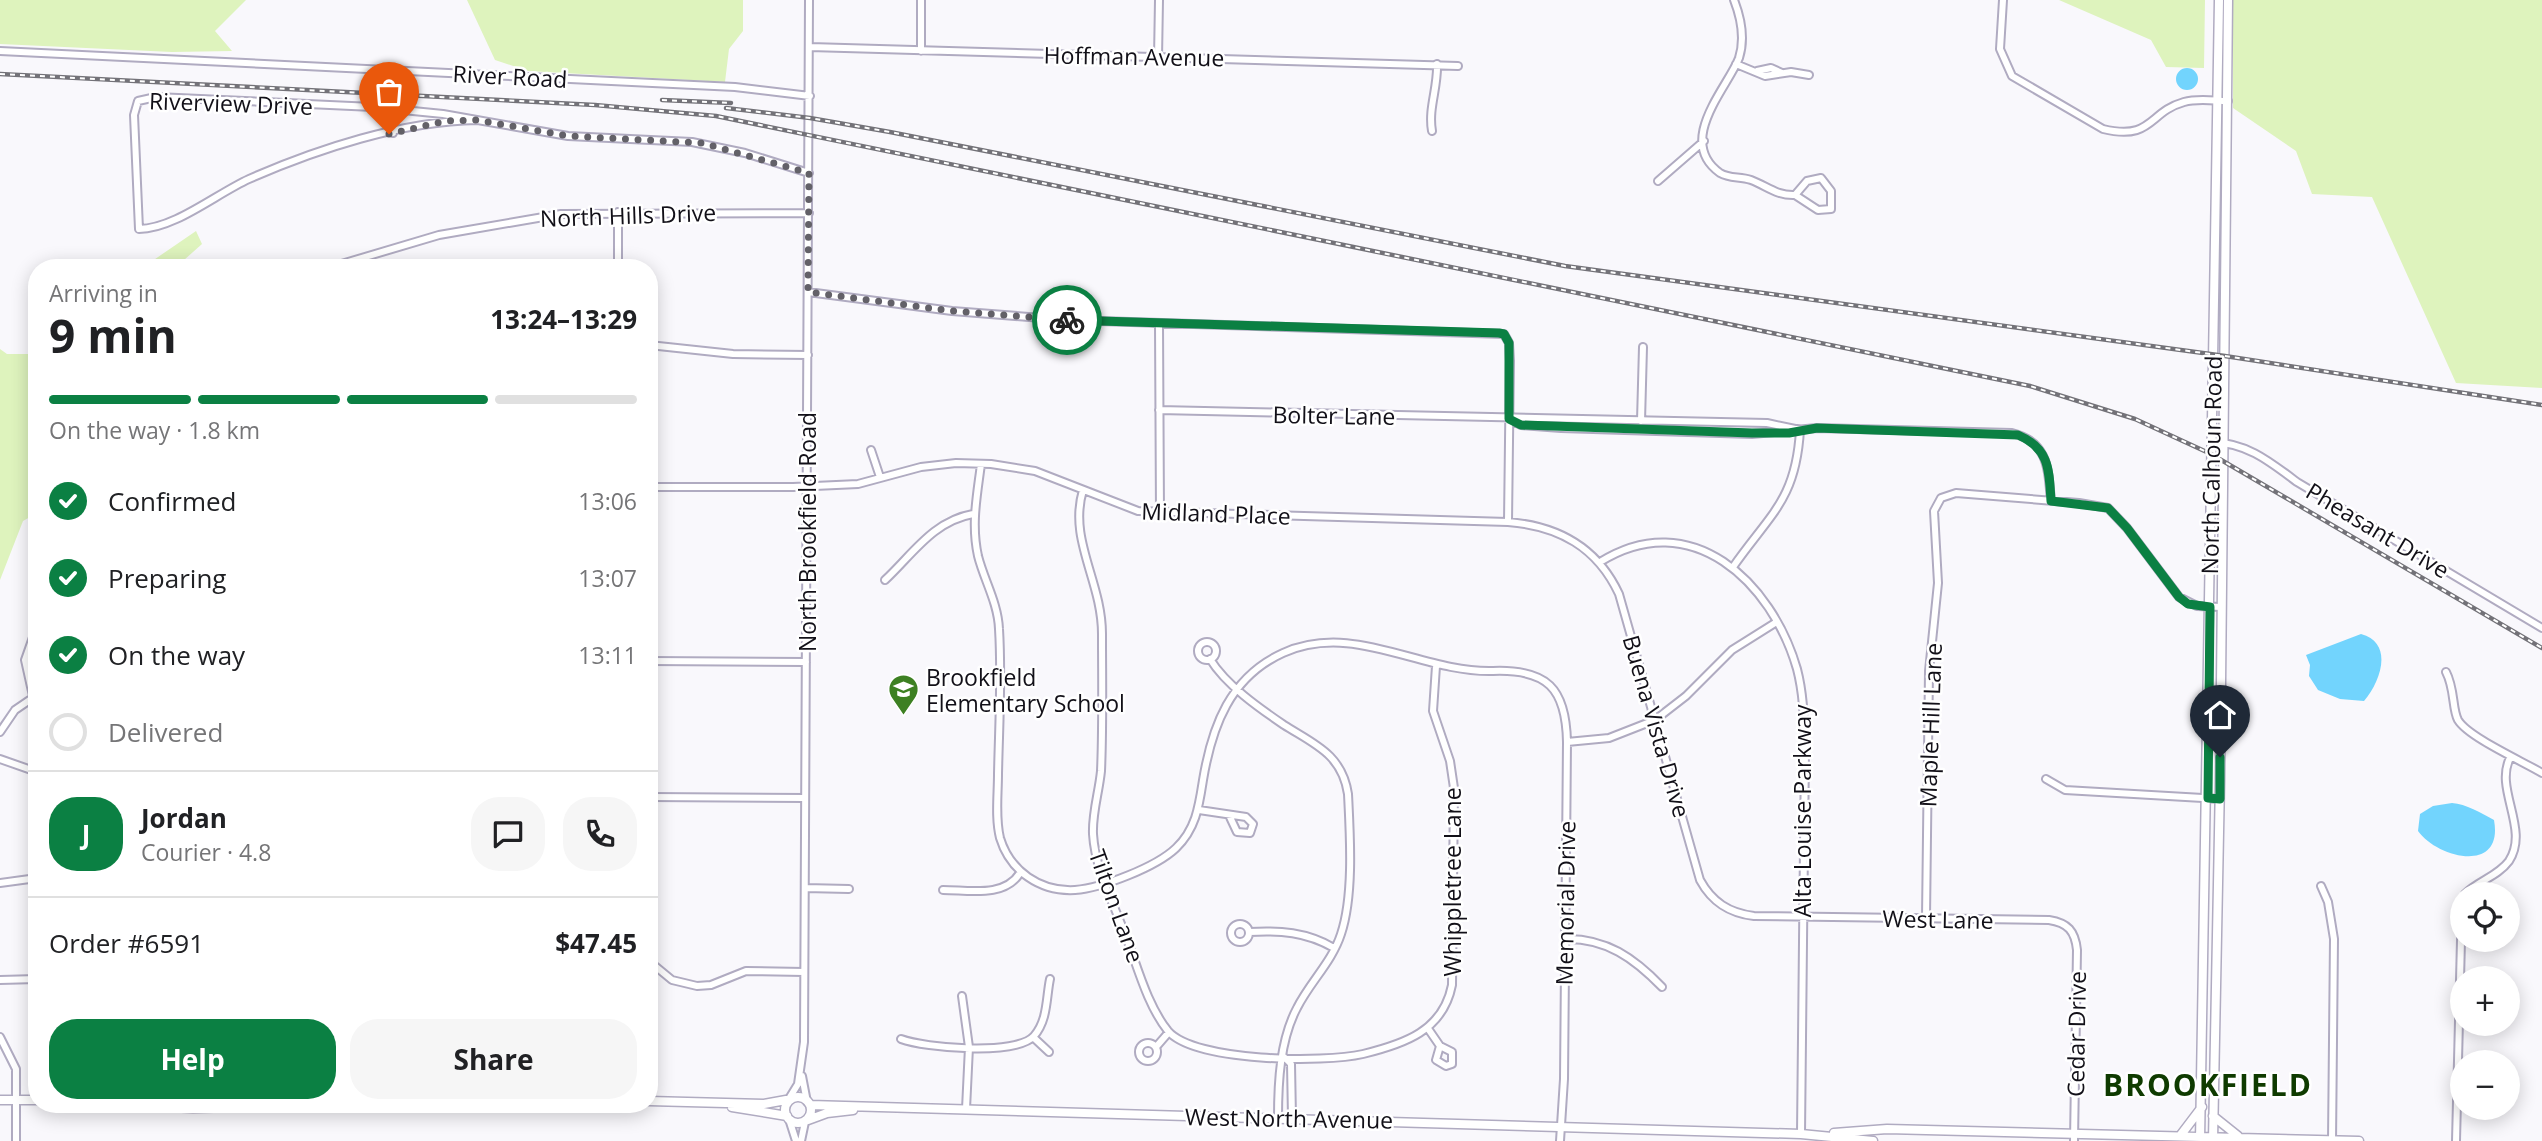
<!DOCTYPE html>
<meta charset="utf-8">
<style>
:root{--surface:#fff;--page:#f6f6f6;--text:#202124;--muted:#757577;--line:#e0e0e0;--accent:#0b8043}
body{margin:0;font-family:"Open Sans",sans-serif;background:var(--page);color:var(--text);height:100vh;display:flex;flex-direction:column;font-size:26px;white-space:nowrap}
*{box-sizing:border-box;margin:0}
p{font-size:23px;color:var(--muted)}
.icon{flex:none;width:38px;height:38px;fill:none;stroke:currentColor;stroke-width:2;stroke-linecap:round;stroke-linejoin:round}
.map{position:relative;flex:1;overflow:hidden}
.sheet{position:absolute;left:28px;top:259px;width:630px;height:854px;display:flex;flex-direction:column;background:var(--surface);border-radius:28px;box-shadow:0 4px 18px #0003}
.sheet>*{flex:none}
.buttons{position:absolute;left:2450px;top:882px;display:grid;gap:14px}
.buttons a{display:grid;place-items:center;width:70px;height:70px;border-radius:50%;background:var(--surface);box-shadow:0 4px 18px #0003;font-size:35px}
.pin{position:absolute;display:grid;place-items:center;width:60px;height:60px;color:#fff;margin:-72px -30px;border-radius:50% 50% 50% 0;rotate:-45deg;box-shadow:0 0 7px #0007}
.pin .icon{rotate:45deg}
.courier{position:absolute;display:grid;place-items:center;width:70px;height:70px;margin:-35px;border:5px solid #0b8043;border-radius:50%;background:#fff;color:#222;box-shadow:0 2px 9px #0007}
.headline em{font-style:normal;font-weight:700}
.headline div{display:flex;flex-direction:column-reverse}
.headline{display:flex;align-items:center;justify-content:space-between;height:119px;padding:0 21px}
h1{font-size:46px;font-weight:700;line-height:52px}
.bar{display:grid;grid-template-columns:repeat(4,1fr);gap:10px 7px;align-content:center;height:84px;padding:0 21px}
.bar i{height:9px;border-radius:5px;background:var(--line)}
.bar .selected{background:var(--accent)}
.bar p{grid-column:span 4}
.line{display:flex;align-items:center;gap:18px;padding:0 21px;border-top:2px solid var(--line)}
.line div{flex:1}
.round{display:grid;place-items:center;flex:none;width:74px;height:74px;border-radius:28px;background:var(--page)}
ol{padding:0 21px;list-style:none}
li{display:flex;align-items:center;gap:21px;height:77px}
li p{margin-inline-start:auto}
li .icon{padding:7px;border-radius:50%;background:var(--accent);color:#fff;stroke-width:4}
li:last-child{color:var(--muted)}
li i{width:38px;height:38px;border:4px solid var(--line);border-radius:50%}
.primary-button{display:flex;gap:14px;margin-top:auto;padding:14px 21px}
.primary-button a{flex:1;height:80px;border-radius:28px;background:var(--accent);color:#fff;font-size:28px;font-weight:700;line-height:80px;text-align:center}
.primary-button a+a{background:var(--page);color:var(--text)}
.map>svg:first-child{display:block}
.green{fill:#def3bd}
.water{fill:#72d4fd}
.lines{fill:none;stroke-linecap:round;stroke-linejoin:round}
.minor-casing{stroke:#b0abc1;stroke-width:10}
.major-casing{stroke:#b0abc1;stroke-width:11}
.minor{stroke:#fff;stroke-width:6}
.major{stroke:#fff;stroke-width:8}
.rail-casing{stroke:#737278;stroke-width:4.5}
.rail{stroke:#fff;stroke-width:2;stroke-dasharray:5;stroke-linecap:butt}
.done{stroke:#636168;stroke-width:7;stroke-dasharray:0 12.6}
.route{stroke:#0b8043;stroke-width:9}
.labels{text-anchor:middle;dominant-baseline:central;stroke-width:5;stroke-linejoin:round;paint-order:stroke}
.street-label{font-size:23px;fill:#121018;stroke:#fff}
.poi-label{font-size:23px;fill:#121018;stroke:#fff;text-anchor:start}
.district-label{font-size:30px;font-weight:bold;letter-spacing:2px;fill:#0f3b00;stroke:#fff}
</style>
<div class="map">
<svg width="2542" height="1141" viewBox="0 0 2542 1141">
<rect width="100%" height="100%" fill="#f9f8fc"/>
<path class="green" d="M0,0H246L215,31L232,51L172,52L0,44Z
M467,0H743V31L729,49L725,82L528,71L495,60Z
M2059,0H2205L2204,68L2166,67L2151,40Z
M2233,0H2542V388L2456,383L2372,197L2312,194L2296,151L2233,108Z
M196,231L202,244L175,268H142Z
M0,349L7,354H37V513L23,521L0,580Z"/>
<path class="water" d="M2176 79a11 11 0 1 1 22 0a11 11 0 1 1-22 0Z
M2361,634C2394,643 2381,681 2364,701L2340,699L2318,690L2309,676L2310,665L2306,655Z
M2452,803C2466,804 2481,813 2494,820C2504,875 2437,858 2418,831L2420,814L2433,806Z"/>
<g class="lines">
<defs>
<path id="minor" d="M921,0V51
M1734,0C1741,18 1745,39 1739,58C1728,87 1675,141 1720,173C1730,179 1740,176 1751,180C1767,186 1777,196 1795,195L1807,181L1821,178L1831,191V209L1818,210L1795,195
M2003,0L2000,49L2012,76L2103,129C2153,141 2148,112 2184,102C2198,98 2214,101 2228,101
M810,47L1458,66
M0,51L735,87L810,96
M1158,58L1159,0
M1736,64L1765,76L1791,72L1809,75
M1757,71L1771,68L1782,73
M392,109L393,133
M477,120C403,121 317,149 249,179C216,194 174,229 139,229L134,115L138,101L156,97L373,107L443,114L568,136L692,142L745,153L809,173
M1432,131C1428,108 1438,88 1437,64
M1658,181L1704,141
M328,268L439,235L561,214L809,213
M618,268V212
M808,292L952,311L1068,320L1504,334L1509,343L1510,361L1508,522
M1159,324L1160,513
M649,345L733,354L808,355
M1159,410L1767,423L1800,430
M1509,419L1521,425L1561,428L1752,434L1817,428L2012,433C2049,442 2048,470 2051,501
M1641,421L1643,347
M2212,442C2247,443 2269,461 2297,482L2542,628
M871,450L880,477
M981,464C977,496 971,524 978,556C984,580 998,603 999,629C1002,677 999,726 998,774C998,795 995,818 1000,838C1010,871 1040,892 1075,890C1102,888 1156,867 1176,848C1196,829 1199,806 1203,780C1212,726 1230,677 1283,653C1354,621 1421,673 1493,671C1547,669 1566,688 1567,742L1564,1079L1560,1141
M649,487H793L858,484L921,467L956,463L991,464L1035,471L1138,511L1508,522C1559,526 1597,547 1619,594L1700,880C1712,902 1729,913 1754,916L2049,920C2068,923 2075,931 2077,950L2074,1141
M1083,490C1068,540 1102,581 1102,634C1102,679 1103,726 1101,771C1099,792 1092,813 1093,834C1095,869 1113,902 1125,934C1137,965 1147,1005 1168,1031C1195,1062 1324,1063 1363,1054C1404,1044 1443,1031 1452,985L1454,788L1450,761L1433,711L1436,666
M1600,562C1691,505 1772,582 1797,669C1804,696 1804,722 1805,750L1801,1134
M1733,567C1770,514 1796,500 1800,430
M885,580C912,555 933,521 973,514
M1198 651a9 9 0 1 1 18 0a9 9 0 1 1-18 0Z
M1210,659C1226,685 1259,708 1284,725C1314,744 1342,754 1348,794C1350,835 1354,895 1341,934C1332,962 1310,982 1297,1008C1280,1040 1278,1082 1278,1118
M649,661L806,662
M2446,672C2455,689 2452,709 2458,720C2468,737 2524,762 2542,773
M33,696L25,660L37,626
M0,732L15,710L37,695
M1567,742L1609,738L1655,720L1686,696L1732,650L1775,623
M0,759L37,772
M2046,779L2065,790L2220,799
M649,797L805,798
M1199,810L1246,817L1253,824L1250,833L1237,832L1229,815
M0,883L37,878
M2321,886L2328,902L2334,939L2332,1141
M805,888L849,889
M943,890C969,890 1004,898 1020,873
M2465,894C2478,881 2498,876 2509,861C2530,829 2494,789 2510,758
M1926,918L1929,671L1938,583L1934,511L1941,498L1956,493L2079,503L2108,508L2127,528L2179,597L2197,606L2221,607
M1231 933a9 9 0 1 1 18 0a9 9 0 1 1-18 0Z
M1249,932C1279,930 1307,932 1334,948
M1565,939C1606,938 1634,958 1662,987
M649,961L672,980L697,986L711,985L746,971L804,972
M0,980L37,979
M962,996L969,1047L966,1109
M1429,1030L1440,1046L1452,1052V1064L1446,1066L1436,1060L1440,1046
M0,1037L16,1069V1141
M1033,1037L1049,1052
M901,1039C925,1048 1016,1056 1034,1036C1048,1020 1046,998 1050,979
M1139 1052a9 9 0 1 1 18 0a9 9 0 1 1-18 0Z
M1156,1047L1169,1032
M1284,1057L1291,1064L1292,1118
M802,1076L807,1102
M790,1097L798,1084L804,1042L809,0
M789,1119L796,1141
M801,1141L805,1122
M2456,1141L2462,900"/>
<path id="major" d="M785 1110a13 13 0 1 1 26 0a13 13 0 1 1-26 0Z
M0,1100H37
M649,1101L764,1104L786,1100
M99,1104L193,1108L362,1104
M810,1105L1801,1134L1873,1141
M732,1107L787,1116
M2213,1116L2238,1136
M808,1120L827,1113L853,1110
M1834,1133L1887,1129L2359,1141
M2180,1136L2202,1107
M2200,1141L2219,0
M2213,1141L2220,781L2228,0"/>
</defs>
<use href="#minor" class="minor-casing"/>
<use href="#major" class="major-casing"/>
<use href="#minor" class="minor"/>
<use href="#major" class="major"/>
<defs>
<path id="rail" d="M0,74L595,105L716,116L2030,386L2135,419L2211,454L2542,648
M662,100L731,103
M726,108L810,118L890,132L1565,266L2225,356L2542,405"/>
</defs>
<use href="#rail" class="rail-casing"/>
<use href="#rail" class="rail"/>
</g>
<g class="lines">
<path class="done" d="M389,134L446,121L477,120L568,136L702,143L809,173L808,292L952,311L1067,320"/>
<path class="route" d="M1067,320L1499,333L1504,334L1509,343V419L1521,425L1752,433H1789L1817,428L2018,435C2050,449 2049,470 2051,501L2108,508L2127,528L2179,597L2188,604L2210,607L2208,798L2220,799V757"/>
</g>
<defs>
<symbol id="school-pin" viewBox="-11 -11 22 30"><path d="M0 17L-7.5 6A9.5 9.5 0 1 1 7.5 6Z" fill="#3d8022" stroke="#fff"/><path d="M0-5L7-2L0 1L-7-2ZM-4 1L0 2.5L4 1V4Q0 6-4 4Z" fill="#fff"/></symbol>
</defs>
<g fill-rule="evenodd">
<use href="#school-pin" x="886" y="672" width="35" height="47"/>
</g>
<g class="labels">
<g class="street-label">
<text transform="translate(1134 56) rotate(1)">Hoffman Avenue</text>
<text transform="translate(510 76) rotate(3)">River Road</text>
<text transform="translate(231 103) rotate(2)">Riverview Drive</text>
<text transform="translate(628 215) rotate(-2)">North Hills Drive</text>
<text transform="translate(1334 415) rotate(1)">Bolter Lane</text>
<text transform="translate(2211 465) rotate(-89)">North Calhoun Road</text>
<text transform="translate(1216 513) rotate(2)">Midland Place</text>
<text transform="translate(2378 530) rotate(31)">Pheasant Drive</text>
<text transform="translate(807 532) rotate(-90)">North Brookfield Road</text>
<text transform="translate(1930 725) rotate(-88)">Maple Hill Lane</text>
<text transform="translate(1657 726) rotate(74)">Buena Vista Drive</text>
<text transform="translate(1802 811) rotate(-90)">Alta Louise Parkway</text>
<text transform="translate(1452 882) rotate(-90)">Whippletree Lane</text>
<text transform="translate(1565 903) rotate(-89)">Memorial Drive</text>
<text transform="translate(1117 906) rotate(70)">Tilton Lane</text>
<text transform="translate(1938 919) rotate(1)">West Lane</text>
<text transform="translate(2076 1034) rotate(-89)">Cedar Drive</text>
<text transform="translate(1289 1118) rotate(1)">West North Avenue</text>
</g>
<g class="poi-label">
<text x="926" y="677">Brookfield<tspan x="926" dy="26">Elementary School</tspan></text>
</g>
<g class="district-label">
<text x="2208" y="1084">BROOKFIELD</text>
</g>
</g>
</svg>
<div class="buttons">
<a><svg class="icon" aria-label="locate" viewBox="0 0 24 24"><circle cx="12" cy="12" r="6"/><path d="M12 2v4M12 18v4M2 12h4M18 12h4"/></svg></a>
<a>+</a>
<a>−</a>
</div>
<div class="pin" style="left:389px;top:134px;background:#ea580c"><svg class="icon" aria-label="bag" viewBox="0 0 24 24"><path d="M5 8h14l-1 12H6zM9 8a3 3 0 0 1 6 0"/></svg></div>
<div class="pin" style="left:2220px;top:757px;background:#1f2937"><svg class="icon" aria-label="home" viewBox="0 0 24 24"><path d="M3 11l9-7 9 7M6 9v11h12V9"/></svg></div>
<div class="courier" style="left:1067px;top:320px"><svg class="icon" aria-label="bike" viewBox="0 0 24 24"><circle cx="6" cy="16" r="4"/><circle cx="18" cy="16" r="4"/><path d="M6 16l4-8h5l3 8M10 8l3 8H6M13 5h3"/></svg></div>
<section class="sheet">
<div class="headline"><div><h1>9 min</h1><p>Arriving in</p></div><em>13:24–13:29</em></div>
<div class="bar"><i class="selected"></i><i class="selected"></i><i class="selected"></i><i></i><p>On the way · 1.8 km</p></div>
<ol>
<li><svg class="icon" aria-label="check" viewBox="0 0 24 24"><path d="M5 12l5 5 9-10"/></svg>Confirmed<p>13:06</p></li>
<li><svg class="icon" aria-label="check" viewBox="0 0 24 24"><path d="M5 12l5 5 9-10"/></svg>Preparing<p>13:07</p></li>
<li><svg class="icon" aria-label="check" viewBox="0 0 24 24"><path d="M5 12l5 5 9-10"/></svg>On the way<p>13:11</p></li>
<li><i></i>Delivered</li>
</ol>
<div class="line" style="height:126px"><b class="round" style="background:var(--accent);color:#fff">J</b><div><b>Jordan</b><p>Courier · 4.8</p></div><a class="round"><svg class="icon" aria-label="chat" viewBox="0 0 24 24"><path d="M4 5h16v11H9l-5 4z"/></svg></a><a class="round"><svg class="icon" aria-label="phone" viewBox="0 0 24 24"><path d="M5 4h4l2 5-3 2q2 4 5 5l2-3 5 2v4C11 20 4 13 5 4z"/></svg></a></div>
<div class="line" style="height:91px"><div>Order #6591</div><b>$47.45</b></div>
<div class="primary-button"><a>Help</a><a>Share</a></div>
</section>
</div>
